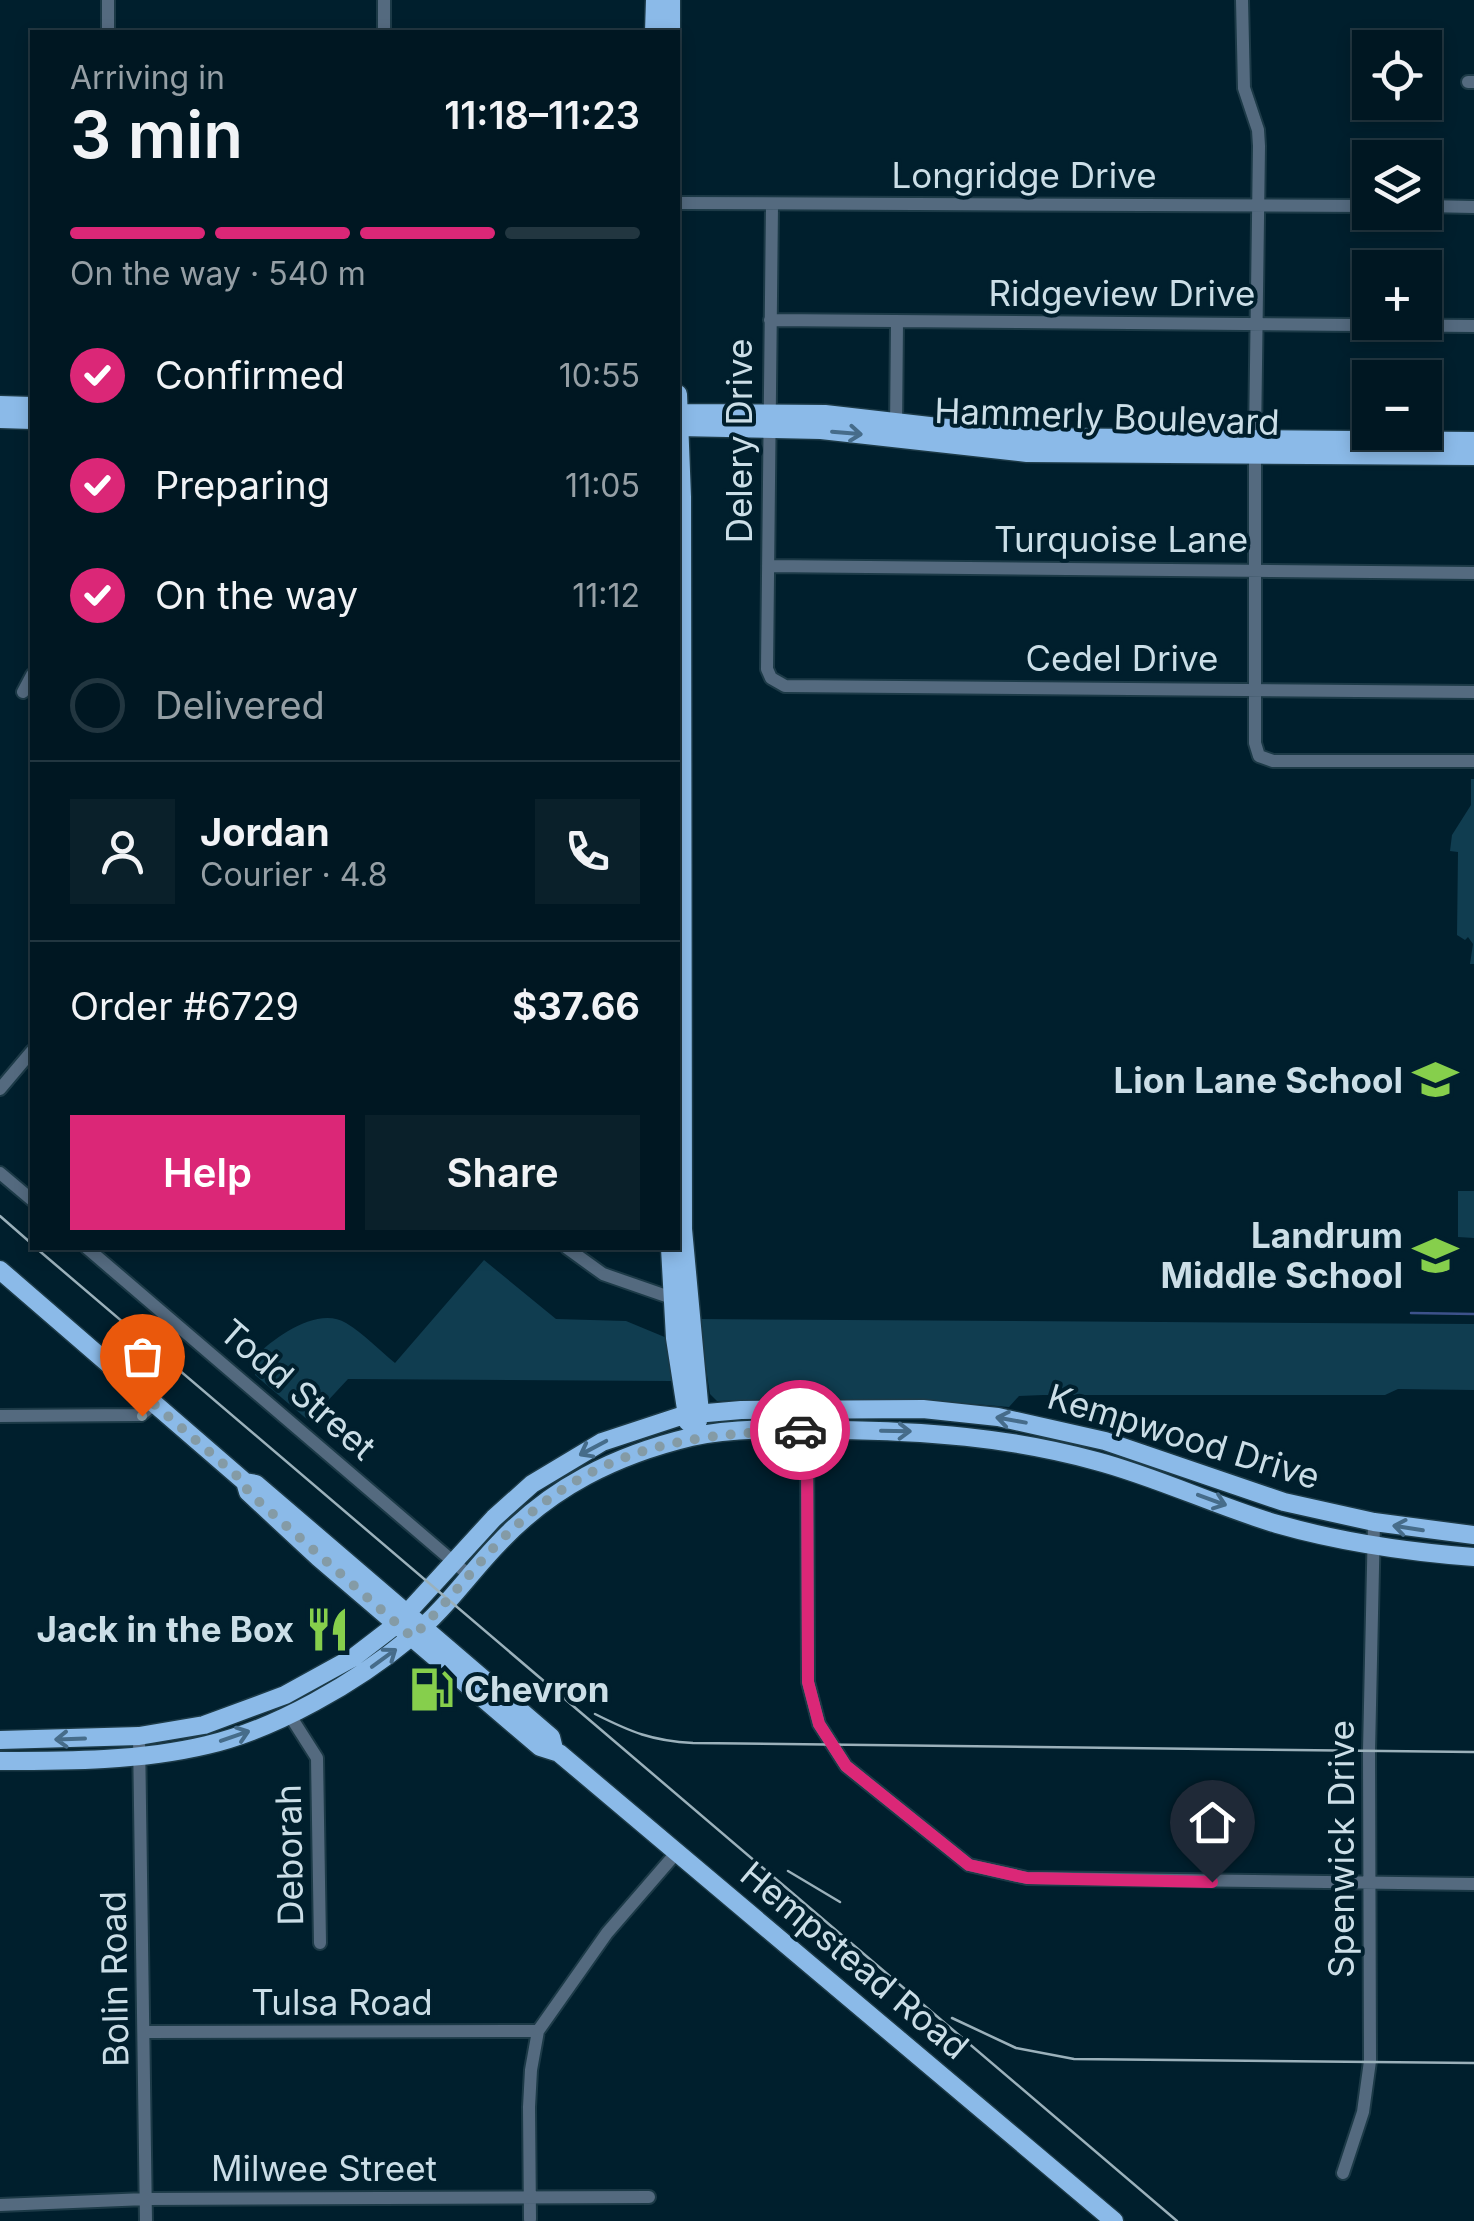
<!DOCTYPE html>
<meta charset="utf-8">
<style>
:root{--surface:#001722;--page:#0a202a;--text:#f1f3f6;--muted:#959fa5;--line:#223640;--accent:#db2777}
body{margin:0;font-family:Inter,sans-serif;background:var(--page);color:var(--text);height:100vh;display:flex;flex-direction:column;font-size:38px;white-space:nowrap}
*{box-sizing:border-box;margin:0}
p{font-size:32px;color:var(--muted)}
.icon{flex:none;width:55px;height:55px;fill:none;stroke:currentColor;stroke-width:2;stroke-linecap:round;stroke-linejoin:round}
.map{position:relative;flex:1;overflow:hidden}
.sheet{position:absolute;left:30px;top:30px;width:650px;height:1220px;display:flex;flex-direction:column;background:var(--surface);border-radius:0px;box-shadow:0 5px 15px #0003,0 0 0 2px var(--line)}
.sheet>*{flex:none}
.tools{position:absolute;left:1352px;top:30px;display:grid;gap:20px}
.tools a{display:grid;place-items:center;width:90px;height:90px;border-radius:0px;background:var(--surface);box-shadow:0 5px 15px #0003,0 0 0 2px var(--line);font-size:50px}
.pin{position:absolute;display:grid;place-items:center;width:85px;height:85px;color:#fff;margin:-102px -42px;border-radius:50% 50% 50% 0;rotate:-45deg;box-shadow:0 0 10px #0007}
.pin .icon{rotate:45deg}
.courier{position:absolute;display:grid;place-items:center;width:100px;height:100px;margin:-50px;border:8px solid #db2777;border-radius:50%;background:#fff;color:#222;box-shadow:0 2px 12px #0007}
.head em{font-style:normal;font-weight:600}
.head div{display:flex;flex-direction:column-reverse}
.head{display:flex;align-items:center;justify-content:space-between;height:170px;padding:0 40px}
h1{font-size:65px;font-weight:600;line-height:75px}
.bar{display:grid;grid-template-columns:repeat(4,1fr);gap:15px 10px;align-content:center;height:120px;padding:0 40px}
.bar i{height:12px;border-radius:8px;background:var(--line)}
.bar .current{background:var(--accent)}
.bar p{grid-column:span 4}
.line{display:flex;align-items:center;gap:25px;padding:0 40px;border-top:2px solid var(--line)}
.line div{flex:1}
.round{display:grid;place-items:center;flex:none;width:105px;height:105px;border-radius:0px;background:var(--page)}
ol{padding:0 40px;list-style:none}
li{display:flex;align-items:center;gap:30px;height:110px}
li p{margin-inline-start:auto}
li .icon{padding:10px;border-radius:50%;background:var(--accent);color:#fff;stroke-width:4}
li:last-child{color:var(--muted)}
li i{width:55px;height:55px;border:5px solid var(--line);border-radius:50%}
.cta{display:flex;gap:20px;margin-top:auto;padding:20px 40px}
.cta a{flex:1;height:115px;border-radius:0px;background:var(--accent);color:#fff;font-size:40px;font-weight:600;line-height:115px;text-align:center}
.cta a+a{background:var(--page);color:var(--text)}
.map>svg:first-child{display:block}
.green{fill:#103d50}
.lines{fill:none;stroke-linecap:round;stroke-linejoin:round}
.stream{stroke:#3d528b;stroke-width:2.5}
.minor-casing{stroke:#1c3a47;stroke-width:16}
.major-casing{stroke:#1c3a47;stroke-width:21}
.minor{stroke:#546a7f;stroke-width:12}
.major{stroke:#8bbae8;stroke-width:18}
.rail{stroke:#9bb1bb;stroke-width:2.5}
.oneway{stroke:#466c8a}
.done{stroke:#849ba6;stroke-width:10;stroke-dasharray:0 18}
.route{stroke:#db2777;stroke-width:12}
.labels{text-anchor:middle;dominant-baseline:central;stroke-width:8;stroke-linejoin:round;paint-order:stroke}
.street-label{font-size:35px;fill:#cbdee7;stroke:#001f2d}
.poi-label{font-size:35px;font-weight:bold;fill:#cbdee7;stroke:#001f2d;text-anchor:end}
</style>
<div class="map">
<svg width="1474" height="2221" viewBox="0 0 1474 2221">
<rect width="100%" height="100%" fill="#001f2d"/>
<path class="green" d="M1471,779H1474V964H1470L1473,944L1468,937L1465,940L1457,935L1458,852L1450,851L1452,835L1471,805Z
M1458,1191H1474V1238L1458,1237Z
M484,1260L556,1319L626,1321L667,1338L672,1381L348,1379L309,1421L255,1375L256,1356C275,1337 318,1306 346,1323C364,1334 379,1350 395,1363Z
M698,1319L1474,1324V1390L1398,1389L1385,1395H1043L1019,1396L1009,1407C912,1398 815,1398 717,1401L710,1394Z"/>
<g class="lines">
<path class="stream" d="M1411,1313L1474,1314"/>
<defs>
<path id="minor" d="M1242,0L1244,88L1258,130L1259,146L1255,438
M108,32V0
M384,32V0
M1468,82H1474
M678,203L1370,206
M772,204L767,669L771,678L785,686L1474,692
M1425,206L1474,207
M770,320L1474,326
M896,430L897,322
M1255,456V743L1259,756L1273,761H1474
M768,566L1474,573
M23,692L32,675
M0,1089L32,1051
M0,1173L32,1200
M87,1248L470,1576
M567,1248L603,1274L672,1298
M807,1410L808,1682L819,1724L846,1766L969,1865L1027,1878L1474,1884
M0,1416L141,1415L154,1404
M289,1714L317,1758L320,1943
M139,1736L146,2221
M145,2032L538,2031
M1343,2173L1363,2112L1370,2061L1369,1751L1374,1522
M0,2205L146,2199L649,2197
M530,2219L529,2107L531,2070L538,2031L607,1933L677,1852"/>
<path id="major" d="M654,32L655,0
M671,32V0
M678,394L682,497L683,1229L700,1413L698,1421
M0,405L32,406
M678,413L825,414L1027,437L1474,441
M0,419L32,420
M678,427L821,430L1027,453L1474,456
M670,1248L675,1338L688,1422
M0,1270L245,1482L256,1484L551,1737L554,1749
M245,1482L248,1492L319,1558L540,1747L559,1753L1114,2221
M0,1740L139,1736L204,1725L285,1695L354,1657L397,1624L494,1518L532,1484L602,1442L684,1415L741,1410L923,1409L998,1417L1105,1441L1284,1502L1374,1522L1474,1535
M0,1761C69,1761 140,1761 207,1745C276,1729 357,1682 411,1637C444,1611 469,1574 498,1544C551,1487 616,1455 691,1437C736,1427 788,1429 834,1430C923,1431 1009,1437 1096,1461C1157,1477 1216,1506 1277,1524C1340,1542 1409,1552 1474,1557"/>
</defs>
<use href="#minor" class="minor-casing"/>
<use href="#major" class="major-casing"/>
<use href="#minor" class="minor"/>
<use href="#major" class="major"/>
<path class="rail" d="M0,1216L32,1244
M36,1248L1177,2221
M595,1714C631,1732 652,1741 693,1743L1474,1752
M788,1871L840,1902
M952,2018L1016,2048L1074,2059L1474,2063"/>
</g>
<defs><path id="oneway-shaft" d="M-6 0H5M1.5-3L5.5 0L1.5 3" fill="none" stroke-width="1.6" stroke-linecap="round" stroke-linejoin="round" transform="scale(2.5)"/></defs>
<g class="oneway">
<use href="#oneway-shaft" transform="translate(847 433) rotate(5)"/>
<use href="#oneway-shaft" transform="translate(1011 1420) rotate(-170)"/>
<use href="#oneway-shaft" transform="translate(896 1431) rotate(1)"/>
<use href="#oneway-shaft" transform="translate(593 1448) rotate(152)"/>
<use href="#oneway-shaft" transform="translate(1212 1500) rotate(20)"/>
<use href="#oneway-shaft" transform="translate(1408 1528) rotate(-171)"/>
<use href="#oneway-shaft" transform="translate(384 1658) rotate(-36)"/>
<use href="#oneway-shaft" transform="translate(235 1736) rotate(-19)"/>
<use href="#oneway-shaft" transform="translate(70 1739) rotate(178)"/>
</g>
<g class="lines">
<path class="done" d="M142,1416L154,1404L244,1482L248,1492L412,1637C444,1607 470,1572 500,1541C593,1449 674,1435 800,1430"/>
<path class="route" d="M800,1430H807L808,1682L819,1724L846,1766L969,1865L1027,1878L1212,1882"/>
</g>
<defs>
<symbol id="school-bare" viewBox="-9 -9 18 18"><path d="M0-5L7-2L0 1L-7-2ZM-4 1L0 2.5L4 1V4Q0 6-4 4Z" fill="#86cf4c" stroke="#001f2d" stroke-width="2.5" paint-order="stroke"/></symbol>
<symbol id="restaurant-bare" viewBox="-9 -9 18 18"><path d="M-5-6h1v4h1v-4h1v4h1v-4h1v5L-1.5 .5V6h-2V.5L-5-1ZM5-6V6H3V1.5H1.5Q1.5-4 5-6Z" fill="#86cf4c" stroke="#001f2d" stroke-width="2.5" paint-order="stroke"/></symbol>
<symbol id="fuel-bare" viewBox="-9 -9 18 18"><path d="M-5.5-6h7V0h2V4h1.3V-2.5L3-4.5l.8-.8L6-3V5H2.5V1h-1V6h-7ZM-4.2-4.7v3.2H.2V-4.7Z" fill="#86cf4c" stroke="#001f2d" stroke-width="2.5" paint-order="stroke"/></symbol>
</defs>
<g fill-rule="evenodd">
<use href="#school-bare" x="1404" y="1048" width="63" height="63"/>
<use href="#school-bare" x="1404" y="1224" width="63" height="63"/>
<use href="#restaurant-bare" x="296" y="1598" width="63" height="63"/>
<use href="#fuel-bare" x="400" y="1658" width="63" height="63"/>
</g>
<g class="labels">
<g class="street-label">
<text x="1024" y="175">Longridge Drive</text>
<text x="1122" y="293">Ridgeview Drive</text>
<text transform="translate(1107 416) rotate(2)">Hammerly Boulevard</text>
<text transform="translate(739 441) rotate(-90)">Delery Drive</text>
<text x="1121" y="539">Turquoise Lane</text>
<text x="1122" y="658">Cedel Drive</text>
<text transform="translate(298 1389) rotate(41)">Todd Street</text>
<text transform="translate(1184 1436) rotate(17)">Kempwood Drive</text>
<text transform="translate(1341 1849) rotate(-90)">Spenwick Drive</text>
<text transform="translate(289 1855) rotate(-91)">Deborah</text>
<text transform="translate(855 1960) rotate(40)">Hempstead Road</text>
<text transform="translate(114 1979) rotate(-91)">Bolin Road</text>
<text x="342" y="2002">Tulsa Road</text>
<text x="324" y="2168">Milwee Street</text>
</g>
<g class="poi-label">
<text x="1403" y="1080">Lion Lane School</text>
<text x="1403" y="1235">Landrum<tspan x="1403" dy="40">Middle School</tspan></text>
<text x="294" y="1629">Jack in the Box</text>
<text x="464" y="1689" text-anchor="start">Chevron</text>
</g>
</g>
</svg>
<div class="tools">
<a><svg class="icon" aria-label="locate" viewBox="0 0 24 24"><circle cx="12" cy="12" r="6"/><path d="M12 2v4M12 18v4M2 12h4M18 12h4"/></svg></a>
<a><svg class="icon" aria-label="layers" viewBox="0 0 24 24"><path d="M12 4l9 5-9 5-9-5zM3 14l9 5 9-5"/></svg></a>
<a>+</a>
<a>−</a>
</div>
<div class="pin" style="left:142px;top:1416px;background:#ea580c"><svg class="icon" aria-label="bag" viewBox="0 0 24 24"><path d="M5 8h14l-1 12H6zM9 8a3 3 0 0 1 6 0"/></svg></div>
<div class="pin" style="left:1212px;top:1882px;background:#1f2937"><svg class="icon" aria-label="home" viewBox="0 0 24 24"><path d="M3 11l9-7 9 7M6 9v11h12V9"/></svg></div>
<div class="courier" style="left:800px;top:1430px"><svg class="icon" aria-label="car" viewBox="0 0 24 24"><path d="M5 17H2v-5l4-1 3-4h7l3 4 3 1v5h-3M9 17h6M6 11h13"/><circle cx="7" cy="17" r="2"/><circle cx="17" cy="17" r="2"/></svg></div>
<section class="sheet">
<div class="head"><div><h1>3 min</h1><p>Arriving in</p></div><em>11:18–11:23</em></div>
<div class="bar"><i class="current"></i><i class="current"></i><i class="current"></i><i></i><p>On the way · 540 m</p></div>
<ol>
<li><svg class="icon" aria-label="check" viewBox="0 0 24 24"><path d="M5 12l5 5 9-10"/></svg>Confirmed<p>10:55</p></li>
<li><svg class="icon" aria-label="check" viewBox="0 0 24 24"><path d="M5 12l5 5 9-10"/></svg>Preparing<p>11:05</p></li>
<li><svg class="icon" aria-label="check" viewBox="0 0 24 24"><path d="M5 12l5 5 9-10"/></svg>On the way<p>11:12</p></li>
<li><i></i>Delivered</li>
</ol>
<div class="line" style="height:180px"><a class="round"><svg class="icon" aria-label="person" viewBox="0 0 24 24"><circle cx="12" cy="8" r="4"/><path d="M4 21q1-7 8-7t8 7"/></svg></a><div><b>Jordan</b><p>Courier · 4.8</p></div><a class="round"><svg class="icon" aria-label="phone" viewBox="0 0 24 24"><path d="M5 4h4l2 5-3 2q2 4 5 5l2-3 5 2v4C11 20 4 13 5 4z"/></svg></a></div>
<div class="line" style="height:130px"><div>Order #6729</div><b>$37.66</b></div>
<div class="cta"><a>Help</a><a>Share</a></div>
</section>
</div>
